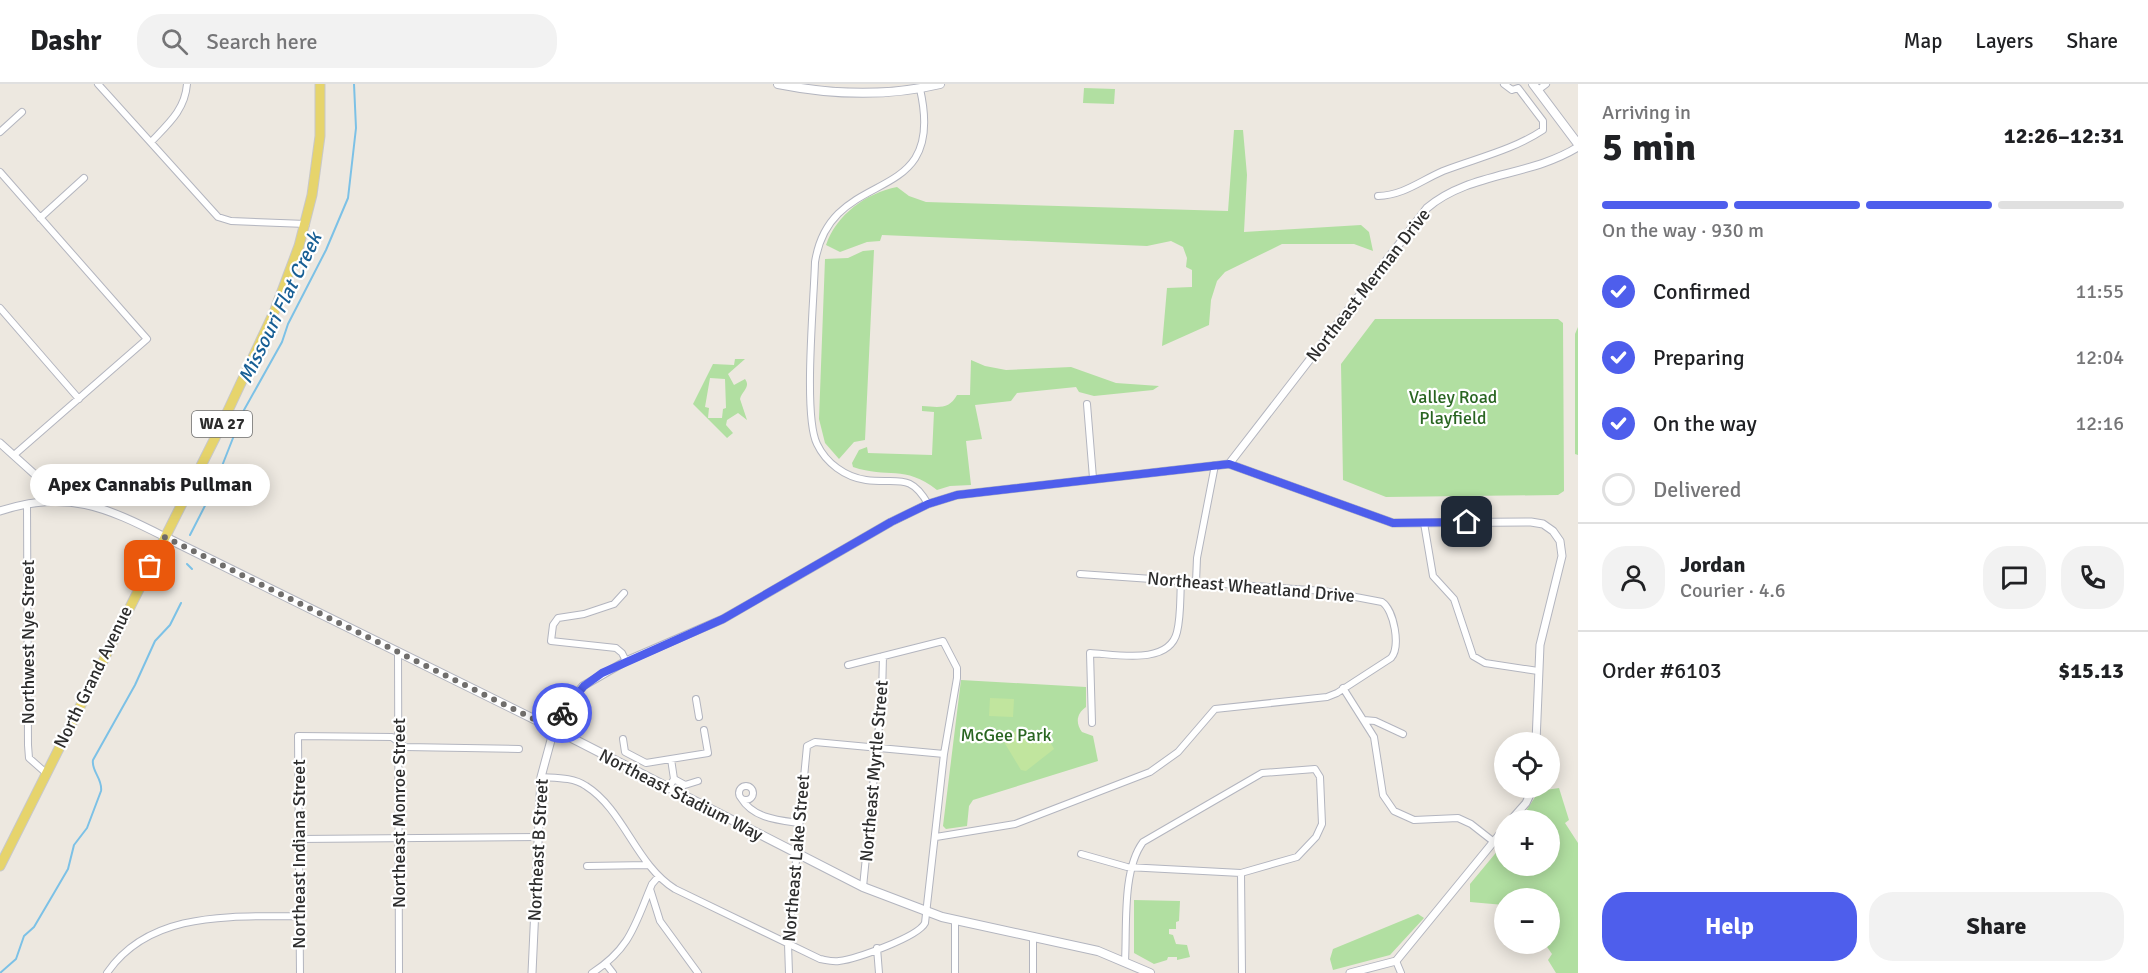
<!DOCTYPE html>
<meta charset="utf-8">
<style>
:root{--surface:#fff;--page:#f2f2f2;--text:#202124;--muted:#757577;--line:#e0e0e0;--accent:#4e5eec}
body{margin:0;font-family:Signika,sans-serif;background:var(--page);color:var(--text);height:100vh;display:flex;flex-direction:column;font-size:22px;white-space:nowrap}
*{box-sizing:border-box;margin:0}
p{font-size:20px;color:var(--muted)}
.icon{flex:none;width:33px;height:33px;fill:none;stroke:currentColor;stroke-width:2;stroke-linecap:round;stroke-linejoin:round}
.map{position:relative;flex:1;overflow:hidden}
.sheet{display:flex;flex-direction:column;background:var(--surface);width:570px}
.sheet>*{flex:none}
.buttons{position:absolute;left:1494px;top:648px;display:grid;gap:12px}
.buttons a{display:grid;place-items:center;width:66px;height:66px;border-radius:50%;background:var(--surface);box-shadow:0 3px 15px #0003;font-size:30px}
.pin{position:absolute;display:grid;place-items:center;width:51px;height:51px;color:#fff;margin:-26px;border-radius:12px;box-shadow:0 3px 9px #0006}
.courier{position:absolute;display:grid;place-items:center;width:60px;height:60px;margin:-30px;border:4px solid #4e5eec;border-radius:50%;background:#fff;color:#222;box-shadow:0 2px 8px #0007}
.bubble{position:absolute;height:42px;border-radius:21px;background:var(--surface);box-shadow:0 3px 15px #0003;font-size:20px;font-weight:700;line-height:42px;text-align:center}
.overview em{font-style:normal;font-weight:700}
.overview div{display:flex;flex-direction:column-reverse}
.overview{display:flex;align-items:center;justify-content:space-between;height:102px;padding:0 24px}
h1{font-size:39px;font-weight:700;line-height:45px}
.bar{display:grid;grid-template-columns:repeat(4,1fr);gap:9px 6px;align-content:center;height:72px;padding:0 24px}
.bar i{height:8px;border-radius:4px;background:var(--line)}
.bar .selected{background:var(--accent)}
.bar p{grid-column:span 4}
.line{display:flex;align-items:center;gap:15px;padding:0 24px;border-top:2px solid var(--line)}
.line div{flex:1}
.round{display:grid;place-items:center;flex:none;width:63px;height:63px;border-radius:24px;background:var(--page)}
ol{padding:0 24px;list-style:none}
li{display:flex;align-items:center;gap:18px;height:66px}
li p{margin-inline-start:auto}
li .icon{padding:6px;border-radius:50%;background:var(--accent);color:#fff;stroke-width:4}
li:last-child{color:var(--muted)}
li i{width:33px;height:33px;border:3px solid var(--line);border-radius:50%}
.action{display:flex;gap:12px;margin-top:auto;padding:12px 24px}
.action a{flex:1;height:69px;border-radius:24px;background:var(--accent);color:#fff;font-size:24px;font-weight:700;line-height:69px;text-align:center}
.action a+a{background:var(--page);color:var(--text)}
header{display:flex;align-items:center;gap:36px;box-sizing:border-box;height:84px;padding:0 30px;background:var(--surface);border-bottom:2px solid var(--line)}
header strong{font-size:28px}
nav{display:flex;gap:33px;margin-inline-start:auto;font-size:21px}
.search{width:420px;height:54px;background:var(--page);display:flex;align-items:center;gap:15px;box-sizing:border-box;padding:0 21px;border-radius:24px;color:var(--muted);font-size:22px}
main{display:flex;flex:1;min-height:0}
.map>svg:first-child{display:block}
.green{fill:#b1dfa1;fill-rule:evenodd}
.pitch{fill:#c1e59e}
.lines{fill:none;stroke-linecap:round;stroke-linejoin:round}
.stream{stroke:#7cc1e6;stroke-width:2}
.minor-casing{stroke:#b3b5bf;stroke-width:8}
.tertiary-casing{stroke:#b3b5bf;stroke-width:9}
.secondary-casing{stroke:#b3b5bf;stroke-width:10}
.primary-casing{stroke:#c8c8c8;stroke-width:11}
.minor{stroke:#fff;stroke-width:6}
.tertiary{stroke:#fff;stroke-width:7}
.secondary{stroke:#fff;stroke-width:8}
.primary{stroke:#e6d46c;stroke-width:9}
.done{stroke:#706e6c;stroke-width:6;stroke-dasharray:0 10.8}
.route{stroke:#4e5eec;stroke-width:8}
.labels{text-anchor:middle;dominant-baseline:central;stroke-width:4.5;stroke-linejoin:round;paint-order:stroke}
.shield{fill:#fff;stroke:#6c6c6c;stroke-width:1.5}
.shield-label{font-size:16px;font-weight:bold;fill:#2d2d2d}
.street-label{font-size:18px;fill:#2d2d2d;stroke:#fff}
.park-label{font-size:18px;fill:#296521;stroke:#fff}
.water-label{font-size:20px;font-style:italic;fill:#185f95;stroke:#fff}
</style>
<header>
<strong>Dashr</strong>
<div class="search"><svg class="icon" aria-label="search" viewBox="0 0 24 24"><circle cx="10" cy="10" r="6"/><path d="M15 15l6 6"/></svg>Search here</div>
<nav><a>Map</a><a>Layers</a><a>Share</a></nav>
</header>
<main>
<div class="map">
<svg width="1578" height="889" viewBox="0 0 1578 889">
<rect width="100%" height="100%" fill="#ede8e0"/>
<path class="green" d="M1084,4L1115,5L1114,20L1083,19Z
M1234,46H1243L1247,91L1244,148L1361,141L1369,148L1373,167L1354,160H1282L1225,188L1217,197L1211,216L1209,241L1162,262L1167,204L1192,203V186L1186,183L1187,174L1183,163L1171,157L1147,162L882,151L880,157L867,158L840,168L826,161C836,131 866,109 897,103L909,112L926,118L1228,127Z
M874,166L865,356L854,358L839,375L825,359L819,335L825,175L848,174L863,167Z
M1375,235H1558L1563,239L1564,407L1558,411L1386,413L1343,396L1341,280Z
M1578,243V371L1575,370V250Z
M735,275H745L728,290L734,301L745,295C751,303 742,307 740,315L747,336L738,329L727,336L726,341L733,349L727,354L693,320L713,280L734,281ZM710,294L725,295L726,324L723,325L722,334H708L709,324L705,323Z
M971,276L985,282L1006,286L1071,283L1116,299L1159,302L1153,306L1094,312L1079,308L1076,303L1017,309L1011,317L975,321L982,355L966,357L971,401L950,402L937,406C904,380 888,395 853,383L852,379L859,366L867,363L868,369L932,371L934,328L922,327V322C938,323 949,326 957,311H970Z
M961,596L1086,603V623C1077,629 1075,639 1082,648L1093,652L1098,677L973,716L969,722L967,742L946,745L943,742Z
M1559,704L1569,736L1565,739L1578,759V889H1556L1548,876L1552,870L1545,860H1550V814H1504V821L1470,818V800L1504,759V782H1550V736H1520L1539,707Z
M1134,816L1180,817L1179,837L1176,838V845H1169V850L1173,851L1176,860L1187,861L1190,873L1177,876V873H1168L1167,876L1154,880L1134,869Z
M1418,830L1424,834L1390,871L1333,886L1330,875L1333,865Z"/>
<path class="pitch" d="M990,614L1014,615L1013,633L989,632Z
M1022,645C1038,646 1047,650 1054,665L1026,687L1021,686L1001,653Z"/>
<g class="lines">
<path class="stream" d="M190,451L211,410L244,326L282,258L288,240L326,166L348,114L356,44L354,0
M187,480L192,485
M0,889L16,875L24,852L34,843L54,809L68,785L74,761L87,744L101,707C103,695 91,687 93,676L135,601L155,557L170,541L181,519"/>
<defs>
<path id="minor" d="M98,0L218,133L231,137L306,140
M920,5C948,128 831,78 815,178C814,216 803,332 817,360C826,379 845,393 866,396C898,400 910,388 928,420
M1538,6L1546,0
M0,48L22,28
M151,58C168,40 185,26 187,0
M0,88L147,255L14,371
M1378,112C1404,111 1420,97 1443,87C1477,74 1513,66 1543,46V37L1518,4L1512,6L1504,0
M40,134L84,94
M0,224L79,315
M1087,320L1093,394
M27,420L28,661L29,674L46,689
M1424,439L1433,492L1454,515L1473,572L1485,579L1538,587
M1196,498L1197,474L1215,381
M624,509L614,520L584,530L558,534L553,541L551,557L616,564L622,569L626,577
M398,568L399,889
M1343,604L1374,653L1383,711L1394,727L1414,736L1458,734L1471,740L1494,758
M696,615L699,633
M1364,636L1375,637L1403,650
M1092,639L1090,569C1115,570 1169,582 1177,548C1181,532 1180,513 1181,497
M623,655L625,668L646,679L708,669L704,646
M541,693C556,694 573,693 586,702C624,726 636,781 675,805L820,875C826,876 832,878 839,877C856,875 918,853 925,839L944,670L957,594V584L943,557L848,581
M674,695L685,701L698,697
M739 709a7 7 0 1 1 14 0a7 7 0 1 1-14 0Z
M668,705L674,695L671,675
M741,714C753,734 777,736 799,739
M936,753L1015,740L1150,688L1178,668L1215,625L1327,613L1337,609L1391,574C1401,563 1394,526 1382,518L1324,507L1080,490
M299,755L540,753
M1081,770L1127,783L1241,789L1242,889
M587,782L649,781
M863,803L882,612L883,572
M650,805L660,837L698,889
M955,836V889
M877,864L879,889
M1125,877C1127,843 1122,786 1143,758L1262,689L1315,685L1320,693L1322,740L1316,753L1297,773L1241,789
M1396,877L1401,889
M606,880L613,889
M107,889C150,826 232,833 299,832
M300,889L298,652L392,653L405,663L519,665
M592,889C631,864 635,840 652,800L658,793
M789,889L788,860L807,662L815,658L944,670
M1033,889V852"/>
<path id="tertiary" d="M0,359L62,415
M1229,380L1427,124C1469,88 1530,93 1578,63
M0,427C66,405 106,423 165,453
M1511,736L1526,719L1533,704
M532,889L541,693L554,645L567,621L583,602L626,577L723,535L891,438L928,420L957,411L1229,380L1393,439L1531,438L1543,440L1553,447L1560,457L1562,472L1540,561L1536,658
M1350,889L1396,877L1504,745"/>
<path id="secondary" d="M778,0C833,11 886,13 940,0
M1533,0L1578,60
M165,453L554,645L863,803L942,833L1098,867L1150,889"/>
<path id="primary" d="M0,782L218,348L275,226L299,162L312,111L320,52V0"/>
</defs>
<use href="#minor" class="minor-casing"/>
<use href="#tertiary" class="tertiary-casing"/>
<use href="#secondary" class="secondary-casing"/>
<use href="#primary" class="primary-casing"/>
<use href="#minor" class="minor"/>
<use href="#tertiary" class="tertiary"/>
<use href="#secondary" class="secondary"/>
<use href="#primary" class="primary"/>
</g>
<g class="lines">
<path class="done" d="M150,482L165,453L554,645L562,629"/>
<path class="route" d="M562,629L584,602L602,589L723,535L891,438L928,420L957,411L1229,380L1393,439L1467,438"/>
</g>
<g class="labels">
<rect class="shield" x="192" y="327" width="60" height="26" rx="4.5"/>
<g class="shield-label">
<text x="222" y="340">WA 27</text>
</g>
<g class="street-label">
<text transform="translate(1368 201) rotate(-52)">Northeast Merman Drive</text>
<text transform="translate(1251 503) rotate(5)">Northeast Wheatland Drive</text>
<text transform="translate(28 558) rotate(-90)">Northwest Nye Street</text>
<text transform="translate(93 593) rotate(-64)">North Grand Avenue</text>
<text transform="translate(874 687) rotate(-85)">Northeast Myrtle Street</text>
<text transform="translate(681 711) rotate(27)">Northeast Stadium Way</text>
<text transform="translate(399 729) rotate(-90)">Northeast Monroe Street</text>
<text transform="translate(538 766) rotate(-87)">Northeast B Street</text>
<text transform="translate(299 770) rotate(-90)">Northeast Indiana Street</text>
<text transform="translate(796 774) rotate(-85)">Northeast Lake Street</text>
</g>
<g class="park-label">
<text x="1453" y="313">Valley Road<tspan x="1453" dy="21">Playfield</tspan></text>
<text x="1006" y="651">McGee Park</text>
</g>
<g class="water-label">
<text transform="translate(280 224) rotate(-64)">Missouri Flat Creek</text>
</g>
</g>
</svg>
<div class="buttons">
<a><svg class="icon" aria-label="locate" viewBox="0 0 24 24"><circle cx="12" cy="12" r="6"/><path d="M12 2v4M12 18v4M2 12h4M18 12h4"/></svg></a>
<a>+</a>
<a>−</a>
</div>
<div class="pin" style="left:150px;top:482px;background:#ea580c"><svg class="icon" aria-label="bag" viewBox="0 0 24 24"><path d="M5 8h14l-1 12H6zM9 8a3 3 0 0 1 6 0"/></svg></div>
<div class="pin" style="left:1467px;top:438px;background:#1f2937"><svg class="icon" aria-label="home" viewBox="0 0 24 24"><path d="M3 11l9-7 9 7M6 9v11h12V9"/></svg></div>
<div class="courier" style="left:562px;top:629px"><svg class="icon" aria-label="bike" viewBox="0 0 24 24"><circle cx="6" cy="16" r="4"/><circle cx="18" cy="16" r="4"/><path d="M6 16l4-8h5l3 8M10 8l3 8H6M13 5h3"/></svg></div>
<div class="bubble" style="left:30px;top:380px;width:240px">Apex Cannabis Pullman</div>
</div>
<section class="sheet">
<div class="overview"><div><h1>5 min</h1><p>Arriving in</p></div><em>12:26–12:31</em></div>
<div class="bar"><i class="selected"></i><i class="selected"></i><i class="selected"></i><i></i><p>On the way · 930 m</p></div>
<ol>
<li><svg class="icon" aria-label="check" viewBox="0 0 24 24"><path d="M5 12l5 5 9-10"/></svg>Confirmed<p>11:55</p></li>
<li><svg class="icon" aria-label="check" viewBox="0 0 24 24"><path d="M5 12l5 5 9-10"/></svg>Preparing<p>12:04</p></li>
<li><svg class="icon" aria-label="check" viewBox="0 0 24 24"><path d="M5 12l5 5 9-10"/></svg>On the way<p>12:16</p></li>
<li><i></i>Delivered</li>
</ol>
<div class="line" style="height:108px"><a class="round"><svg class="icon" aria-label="person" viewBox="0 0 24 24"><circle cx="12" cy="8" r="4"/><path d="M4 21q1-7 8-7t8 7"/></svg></a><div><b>Jordan</b><p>Courier · 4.6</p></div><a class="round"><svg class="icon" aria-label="chat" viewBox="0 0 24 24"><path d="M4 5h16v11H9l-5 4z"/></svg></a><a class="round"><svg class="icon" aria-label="phone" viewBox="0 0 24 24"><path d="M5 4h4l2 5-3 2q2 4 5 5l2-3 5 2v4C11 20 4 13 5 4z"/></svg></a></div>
<div class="line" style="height:78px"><div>Order #6103</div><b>$15.13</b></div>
<div class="action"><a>Help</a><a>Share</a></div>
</section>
</main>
